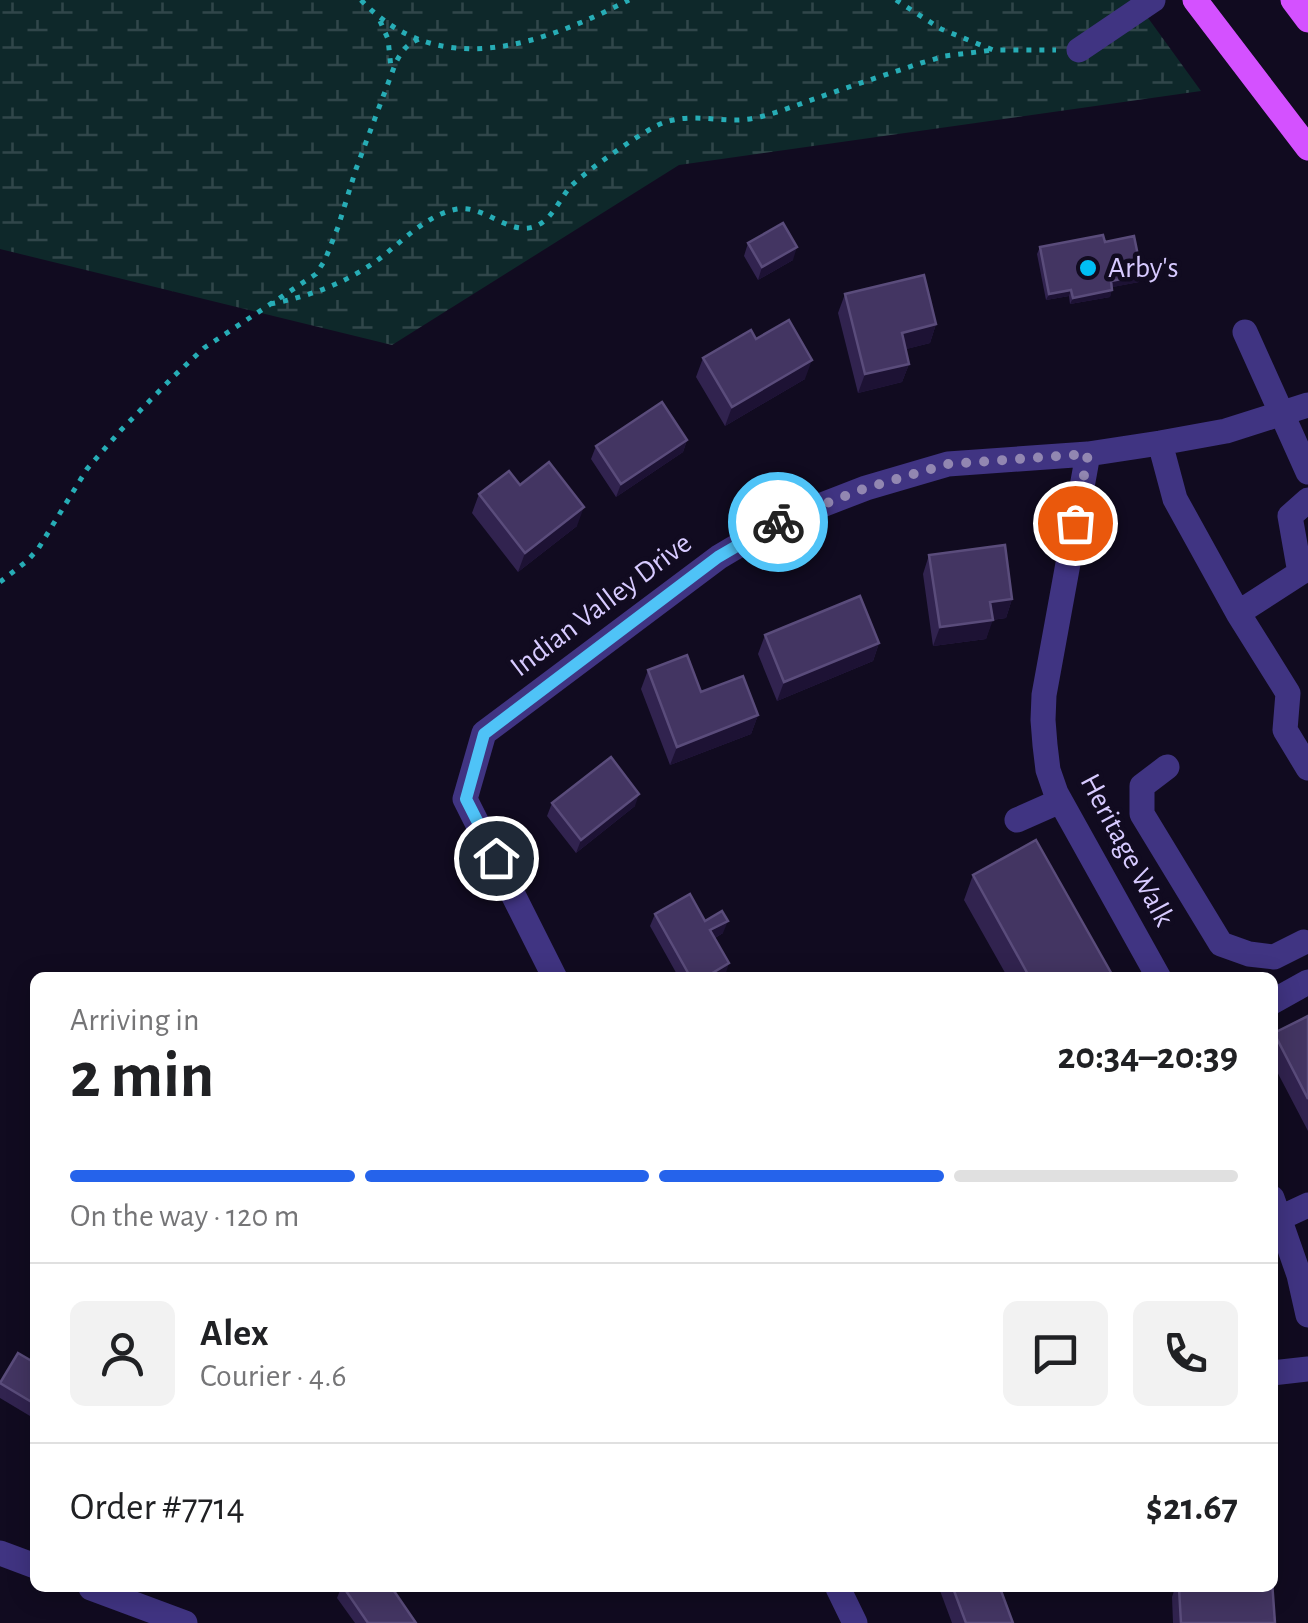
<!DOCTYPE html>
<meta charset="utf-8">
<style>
:root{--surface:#fff;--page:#f2f2f2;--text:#202124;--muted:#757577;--line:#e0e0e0;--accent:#2563eb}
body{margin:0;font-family:"Alegreya Sans",sans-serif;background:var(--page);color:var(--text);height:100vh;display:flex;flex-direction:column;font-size:38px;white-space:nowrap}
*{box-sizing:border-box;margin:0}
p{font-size:32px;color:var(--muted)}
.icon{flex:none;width:55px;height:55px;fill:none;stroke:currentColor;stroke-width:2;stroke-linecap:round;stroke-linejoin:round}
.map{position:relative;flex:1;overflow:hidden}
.details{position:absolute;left:30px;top:972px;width:1248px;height:620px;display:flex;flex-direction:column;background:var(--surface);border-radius:15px;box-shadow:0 5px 25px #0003}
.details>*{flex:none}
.pin{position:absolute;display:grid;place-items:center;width:85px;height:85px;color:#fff;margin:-42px;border:5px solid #fff;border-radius:50%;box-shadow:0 2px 10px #0007}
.courier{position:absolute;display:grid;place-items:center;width:100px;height:100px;margin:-50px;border:8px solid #4fc3f7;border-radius:50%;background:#fff;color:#222;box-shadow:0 2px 12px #0007}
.head em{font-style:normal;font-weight:600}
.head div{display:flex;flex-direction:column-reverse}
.head{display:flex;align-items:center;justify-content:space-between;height:170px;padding:0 40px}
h1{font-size:65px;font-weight:600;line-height:75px}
.bar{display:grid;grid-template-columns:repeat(4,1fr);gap:15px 10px;align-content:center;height:120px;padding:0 40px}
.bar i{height:12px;border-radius:8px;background:var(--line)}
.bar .active{background:var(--accent)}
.bar p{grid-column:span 4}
.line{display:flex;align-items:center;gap:25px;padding:0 40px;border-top:2px solid var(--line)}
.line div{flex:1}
.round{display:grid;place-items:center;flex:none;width:105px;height:105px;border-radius:15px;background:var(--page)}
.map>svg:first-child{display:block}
.wetland{fill:url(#wetland-marsh)}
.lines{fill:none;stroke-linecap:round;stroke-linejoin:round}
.path{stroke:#27adb6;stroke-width:5;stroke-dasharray:5 8;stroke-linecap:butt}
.minor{stroke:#403482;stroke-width:25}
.major{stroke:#d451ff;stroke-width:25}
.wall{fill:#31234f}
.shaded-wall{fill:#1d1234}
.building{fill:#433562;stroke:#5a4c7b;stroke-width:2.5}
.done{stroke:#9287b1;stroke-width:10;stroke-dasharray:0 18}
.route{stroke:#4fc3f7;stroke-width:12}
.poi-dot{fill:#00bef5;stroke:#110b20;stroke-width:4}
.labels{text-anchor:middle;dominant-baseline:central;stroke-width:9;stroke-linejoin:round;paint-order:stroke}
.poi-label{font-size:30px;fill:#d7caff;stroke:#110b20;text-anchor:start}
.street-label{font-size:30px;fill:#d7caff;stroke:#110b20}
</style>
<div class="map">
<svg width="1308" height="1623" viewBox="0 0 1308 1623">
<defs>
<pattern id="wetland-marsh" width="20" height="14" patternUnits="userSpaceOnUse" patternTransform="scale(2.5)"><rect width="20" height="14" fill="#0e282a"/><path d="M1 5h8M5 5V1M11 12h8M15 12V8" fill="none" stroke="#30464a"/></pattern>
</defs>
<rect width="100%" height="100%" fill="#110b20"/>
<path class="wetland" d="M0,0H1135L1201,91L679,165L392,345L0,249Z"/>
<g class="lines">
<path class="path" d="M361,0C440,83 542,44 629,0
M896,0L941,29L993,50H1056
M380,21L388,39L391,68
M270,304C310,296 341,285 375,262C400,244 425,215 457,209C487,204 514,243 543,222C555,213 561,197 571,186C589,169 636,136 658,125C691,110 723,125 755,118C778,113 799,104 820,97C854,85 888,74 921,63L945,56L993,50
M0,582L27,561L38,549L87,469L121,430L174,376L204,348L316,274L325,260L338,227L356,169L396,62C402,51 407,44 419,39"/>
<path class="minor" d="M1079,50L1153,0
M1245,332L1308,472
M1160,443L1175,499L1238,613L1288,693L1285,730L1308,768
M1088,454L1044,695L1043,720L1045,745L1048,770L1056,793L1159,978
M1238,613L1300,573L1290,516L1308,500
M1167,767L1142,786V814L1221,944L1249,954L1274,957L1304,942
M1017,820L1060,801
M555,978L465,799L484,733L719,557L778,522L866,488L948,464L1088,454L1160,443L1226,431L1308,405
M1272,1002L1308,982
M1272,1198L1299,1275L1308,1315
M1280,1218L1308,1205
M1272,1373L1308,1369
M0,1553L35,1566
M91,1588L185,1623
M838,1588L855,1623"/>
<path class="major" d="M1195,0L1308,148
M1293,0L1308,20"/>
</g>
<path class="wall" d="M1105,242L1139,282L1112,287L1110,297L1070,304L1069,296L1046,300L1037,254L1040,247Z
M748,243L793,260L758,280L744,256Z
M845,294L936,324L930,343L906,349L909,364L902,382L858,393L838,313Z
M756,339L805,379L725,426L696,377L703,358Z
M687,440L683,452L616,497L591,459L596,446Z
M520,485L577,526L518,572L472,513L479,494Z
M929,555L1012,599L1006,618L992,620L986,639L933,646L923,574Z
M765,635L879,643L873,661L777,701L758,654Z
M648,670L758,715L751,734L670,765L641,689Z
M552,803L635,806L576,853L547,816Z
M973,875L1114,978H1008L964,900Z
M655,914L705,921L723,933L715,938L725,976L722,978H679L650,926Z
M1308,1016V1131L1272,1062V1038L1274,1033Z
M35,1363V1419L0,1398V1383Z
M341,1588H392L416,1623H355L337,1598Z
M939,1588H1000L1013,1623H952Z
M1175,1588H1272L1275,1623H1173L1172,1597Z"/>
<path class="shaded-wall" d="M797,247L793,260L758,280L762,267Z
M1142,275L1139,282L1108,288L1111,281Z
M1071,290L1069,296L1046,300L1049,294Z
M1112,290L1110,297L1070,304L1073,298Z
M936,324L930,343L895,352L902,333Z
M812,360L805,379L725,426L732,407Z
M909,364L902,382L858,393L865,374Z
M687,440L683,452L616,497L621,484Z
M584,507L577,526L518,572L525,553Z
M1012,599L1006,618L983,621L990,602Z
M993,620L986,639L933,646L940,627Z
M879,643L873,661L777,701L784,682Z
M758,715L751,734L670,765L677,747Z
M639,794L635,806L576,853L581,840Z
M728,921L723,933L706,943L710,930Z
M729,963L725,976L722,978H704Z"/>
<path class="building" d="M783,223L797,247L762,267L748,243Z
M1103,235L1105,242L1134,236L1142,275L1111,281L1112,290L1073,298L1071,290L1049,294L1040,247Z
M924,275L936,324L902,333L909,364L865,374L845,294Z
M789,320L812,360L732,407L703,358L751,330L756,339Z
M662,402L687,440L621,484L596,446Z
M549,462L584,507L525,553L479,494L509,471L520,485Z
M1005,545L1012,599L990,602L993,620L940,627L929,555Z
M860,596L879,643L784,682L765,635Z
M687,655L701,692L743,676L758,715L677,747L648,670Z
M611,757L639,794L581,840L552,803Z
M1036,840L1114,978H1030L973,875Z
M690,894L705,921L722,911L728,921L710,930L729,963L704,978H691L655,914Z
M1308,1016V1099L1274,1033Z
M18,1353L35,1363V1404L0,1383Z
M1272,1581L1275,1623H1181L1179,1588H1272Z
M344,1588H392L416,1623H368Z
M953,1588H1000L1013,1623H966Z"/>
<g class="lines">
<path class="done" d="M778,522L866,488L948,464L1088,454L1075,523"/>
<path class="route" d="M496,858L466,799L484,734L718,557L778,522"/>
</g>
<circle class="poi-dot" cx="1088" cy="268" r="10"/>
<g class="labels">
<g class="poi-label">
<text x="1108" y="268">Arby's</text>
</g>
<g class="street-label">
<text transform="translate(601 605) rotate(-37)">Indian Valley Drive</text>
<text transform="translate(1127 850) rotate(62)">Heritage Walk</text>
</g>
</g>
</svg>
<div class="pin" style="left:1075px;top:523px;background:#ea580c"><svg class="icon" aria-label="bag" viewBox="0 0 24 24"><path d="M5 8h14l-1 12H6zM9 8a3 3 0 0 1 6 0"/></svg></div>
<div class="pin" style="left:496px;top:858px;background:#1f2937"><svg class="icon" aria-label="home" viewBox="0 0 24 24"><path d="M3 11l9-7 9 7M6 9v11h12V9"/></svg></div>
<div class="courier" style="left:778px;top:522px"><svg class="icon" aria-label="bike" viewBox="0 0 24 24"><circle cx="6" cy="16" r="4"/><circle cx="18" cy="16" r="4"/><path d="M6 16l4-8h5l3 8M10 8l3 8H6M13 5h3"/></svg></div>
<section class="details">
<div class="head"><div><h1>2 min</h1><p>Arriving in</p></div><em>20:34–20:39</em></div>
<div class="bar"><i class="active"></i><i class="active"></i><i class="active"></i><i></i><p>On the way · 120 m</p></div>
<div class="line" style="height:180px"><a class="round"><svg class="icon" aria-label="person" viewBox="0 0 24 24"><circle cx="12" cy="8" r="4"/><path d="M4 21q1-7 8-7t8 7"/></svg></a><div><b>Alex</b><p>Courier · 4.6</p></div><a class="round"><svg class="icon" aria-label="chat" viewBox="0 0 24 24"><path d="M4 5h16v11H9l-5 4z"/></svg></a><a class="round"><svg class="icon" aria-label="phone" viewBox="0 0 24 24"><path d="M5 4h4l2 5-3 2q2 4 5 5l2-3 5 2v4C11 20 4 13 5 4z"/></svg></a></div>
<div class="line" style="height:130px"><div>Order #7714</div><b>$21.67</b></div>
</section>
</div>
